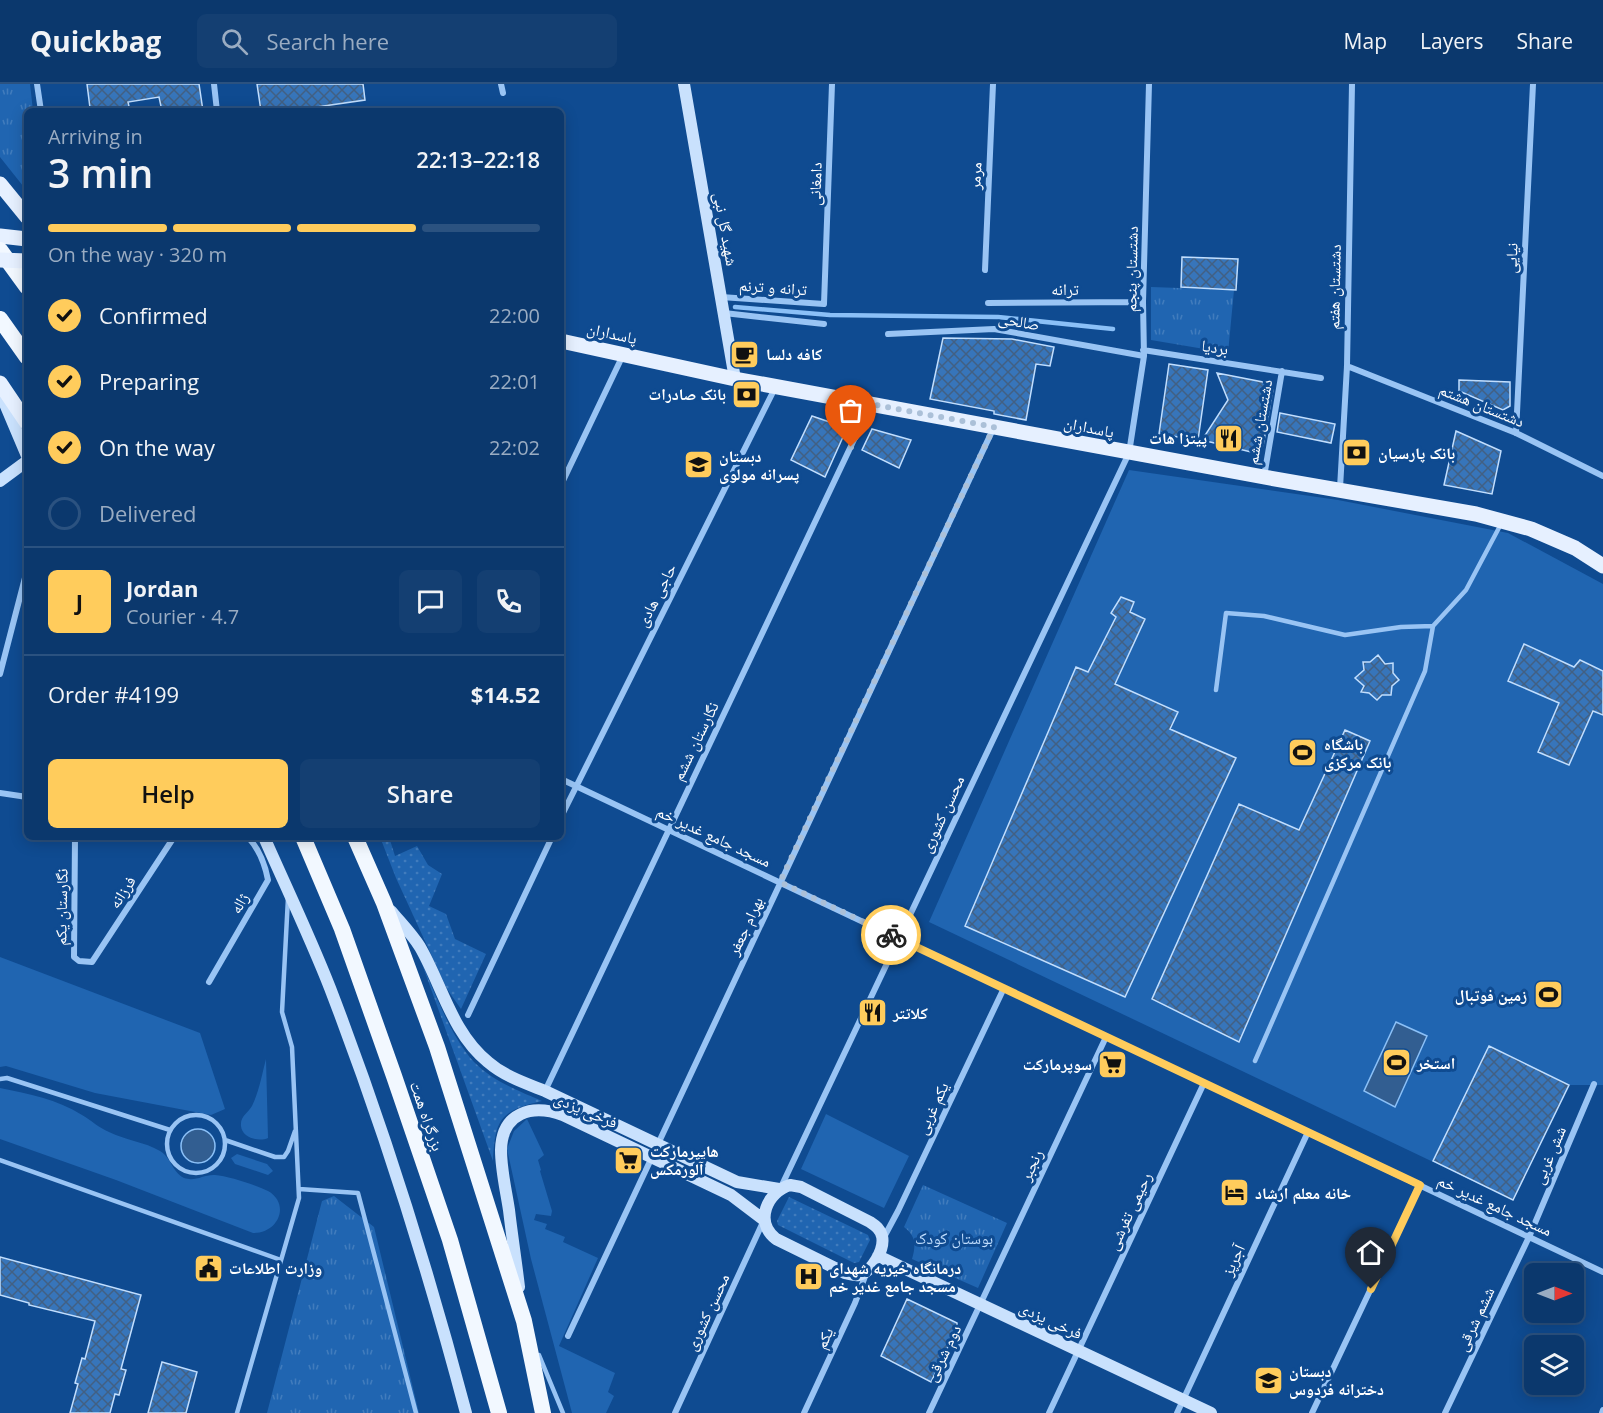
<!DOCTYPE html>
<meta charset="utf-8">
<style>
:root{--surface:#0b386d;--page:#143f72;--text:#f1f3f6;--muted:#9aacc2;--line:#2b5280;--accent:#ffcc5c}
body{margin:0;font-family:"Open Sans","Noto Naskh Arabic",sans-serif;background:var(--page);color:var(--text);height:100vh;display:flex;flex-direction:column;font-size:22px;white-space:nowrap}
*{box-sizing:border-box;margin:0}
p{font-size:20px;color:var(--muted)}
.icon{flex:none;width:33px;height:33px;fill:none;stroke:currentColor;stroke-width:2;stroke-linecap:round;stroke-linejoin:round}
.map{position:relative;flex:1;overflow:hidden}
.sheet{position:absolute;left:24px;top:24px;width:540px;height:732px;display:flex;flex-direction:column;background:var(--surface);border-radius:9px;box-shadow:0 3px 15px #0003,0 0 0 2px var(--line)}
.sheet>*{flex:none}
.needle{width:39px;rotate:90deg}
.buttons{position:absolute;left:1524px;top:1179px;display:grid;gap:12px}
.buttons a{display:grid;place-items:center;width:60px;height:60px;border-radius:9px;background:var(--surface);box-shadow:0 3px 15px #0003,0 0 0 2px var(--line);font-size:30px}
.pin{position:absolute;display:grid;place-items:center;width:51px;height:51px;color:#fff;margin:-62px -26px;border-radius:50% 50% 50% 0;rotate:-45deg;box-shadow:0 0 6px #0007}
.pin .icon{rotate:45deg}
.courier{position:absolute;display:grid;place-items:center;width:60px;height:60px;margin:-30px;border:4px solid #ffcc5c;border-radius:50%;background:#fff;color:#222;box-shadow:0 2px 8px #0007}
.head em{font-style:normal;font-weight:600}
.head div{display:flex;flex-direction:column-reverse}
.head{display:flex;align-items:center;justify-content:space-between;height:102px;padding:0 24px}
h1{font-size:39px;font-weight:600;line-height:45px}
.bar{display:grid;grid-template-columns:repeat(4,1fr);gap:9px 6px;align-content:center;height:72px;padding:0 24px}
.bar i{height:8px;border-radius:4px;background:var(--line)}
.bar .selected{background:var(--accent)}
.bar p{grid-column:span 4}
.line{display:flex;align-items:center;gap:15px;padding:0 24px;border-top:2px solid var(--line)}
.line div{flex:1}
.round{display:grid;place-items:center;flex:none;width:63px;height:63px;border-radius:9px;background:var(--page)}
ol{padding:0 24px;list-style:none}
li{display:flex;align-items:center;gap:18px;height:66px}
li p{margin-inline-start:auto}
li .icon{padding:6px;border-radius:50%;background:var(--accent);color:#111;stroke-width:4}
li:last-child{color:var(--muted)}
li i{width:33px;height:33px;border:3px solid var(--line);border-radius:50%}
.cta{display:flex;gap:12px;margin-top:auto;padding:12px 24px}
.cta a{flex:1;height:69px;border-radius:9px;background:var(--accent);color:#111;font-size:24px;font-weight:600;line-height:69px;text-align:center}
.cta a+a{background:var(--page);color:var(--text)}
header{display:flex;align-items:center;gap:36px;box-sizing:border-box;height:84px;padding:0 30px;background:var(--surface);border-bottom:2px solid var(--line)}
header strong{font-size:28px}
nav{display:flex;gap:33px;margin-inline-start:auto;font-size:21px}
.search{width:420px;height:54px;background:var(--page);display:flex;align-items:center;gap:15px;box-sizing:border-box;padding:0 21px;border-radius:9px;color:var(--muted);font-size:22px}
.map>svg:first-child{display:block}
.grass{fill:url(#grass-dots)}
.park{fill:url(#park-tufts)}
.garden{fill:#2065b1}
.water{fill:#325e91;stroke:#8bc0f7;stroke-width:1.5}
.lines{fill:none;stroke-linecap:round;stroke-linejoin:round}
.stream{stroke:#8bc0f7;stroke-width:4.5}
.building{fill:url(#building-cross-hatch);stroke:#c1defe;stroke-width:1.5}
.service{stroke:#99c4f4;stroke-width:4.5}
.minor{stroke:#99c4f4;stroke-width:6}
.secondary{stroke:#c9e1fd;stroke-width:12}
.primary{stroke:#e6f0ff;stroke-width:15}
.trunk{stroke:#f2f8ff;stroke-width:16}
.primary-bridge{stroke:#e6f0ff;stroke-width:15}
.done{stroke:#abc0d8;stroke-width:6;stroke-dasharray:0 10.8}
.route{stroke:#ffcc5c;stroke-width:8}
.labels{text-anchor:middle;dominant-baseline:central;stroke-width:6;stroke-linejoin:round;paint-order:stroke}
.street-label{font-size:16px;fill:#fff;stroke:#0f4b91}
.poi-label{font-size:16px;font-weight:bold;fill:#fff;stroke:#0f4b91;text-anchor:start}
.park-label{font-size:16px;fill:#c1defe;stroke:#0f4b91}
</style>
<header>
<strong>Quickbag</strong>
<div class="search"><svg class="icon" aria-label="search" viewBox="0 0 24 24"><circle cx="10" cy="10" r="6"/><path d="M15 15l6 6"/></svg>Search here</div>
<nav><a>Map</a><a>Layers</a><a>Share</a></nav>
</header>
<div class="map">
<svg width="1603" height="1329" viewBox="0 0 1603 1329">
<defs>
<pattern id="grass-dots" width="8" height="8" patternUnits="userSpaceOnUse" patternTransform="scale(1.5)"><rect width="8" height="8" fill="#2065b1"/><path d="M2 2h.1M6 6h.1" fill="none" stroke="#417cbd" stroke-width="1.8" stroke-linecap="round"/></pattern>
<pattern id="park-tufts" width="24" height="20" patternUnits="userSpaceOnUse" patternTransform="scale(1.5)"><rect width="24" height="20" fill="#2065b1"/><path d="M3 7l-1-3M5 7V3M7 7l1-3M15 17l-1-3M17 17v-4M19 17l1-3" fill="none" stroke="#417cbd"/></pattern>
<pattern id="building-cross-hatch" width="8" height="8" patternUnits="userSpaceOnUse" patternTransform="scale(1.5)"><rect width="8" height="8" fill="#3775ba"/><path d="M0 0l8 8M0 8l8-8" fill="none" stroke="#426083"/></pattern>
</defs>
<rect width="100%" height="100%" fill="#0f4b91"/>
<path class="grass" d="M380,753H389L395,772L417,762L428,781L442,790L429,822L446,830L455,855L486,870L461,925L447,905L396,794Z
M422,880C436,911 451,953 474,978C493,997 518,1007 542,1017C500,1027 495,1035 493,1077Z
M789,1113L868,1151L870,1156L859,1178L854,1179L778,1141L777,1137Z"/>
<path class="park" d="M0,0H30L33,27H27V107L0,73Z
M1151,203L1234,206L1228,269L1151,256Z
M923,1101L1007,1139L978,1204L912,1175C916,1161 916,1152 904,1143Z
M334,1112L374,1143L419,1329H267L322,1117Z"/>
<path class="garden" d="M1129,386L1338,416L1508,449L1603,500V1001H1569L1513,1116L929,838Z
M0,873L200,949L225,1025L211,1031L95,1009L6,982L0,983Z
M266,975L268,1054C259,1058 242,1054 241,1042C240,1032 248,1029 252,1022C259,1008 262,990 266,975Z
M0,1004C29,1010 57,1015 82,1031C91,1036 99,1044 109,1048C125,1056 145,1058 160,1067C171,1073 172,1088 184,1094C196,1098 204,1090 215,1091C228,1092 256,1101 268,1107C291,1120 278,1150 253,1149L116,1096L0,1055Z
M826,1030L909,1072L884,1124L801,1085Z
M527,1035L544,1071L538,1076L541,1086L540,1087L552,1127L551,1132L536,1130L534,1136L547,1140L545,1145L565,1153L563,1158L598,1174L559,1262L615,1289L608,1308L614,1312L606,1329H572L531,1175L507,1065L514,1047Z
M237,1070L267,1080L273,1087L268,1091L235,1080L231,1074Z"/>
<path class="water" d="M1396,938L1427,952L1395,1023L1364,1007Z
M181 1062a17 17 0 1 1 34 0a17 17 0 1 1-34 0Z"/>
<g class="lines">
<path class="stream" d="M735,223L830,231L998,233L1113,245"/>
</g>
<path class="building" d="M87,0H199L203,27H162L159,13L128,18L130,27H96V23L90,24Z
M257,0H363L365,16L289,27H261Z
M1182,173L1238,175L1236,206L1181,203Z
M943,254L1012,255L1054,263L1050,282L1036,280L1026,336L994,330V327L930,315Z
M1169,280L1208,286L1198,356L1159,350Z
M1217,289L1268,299L1273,305L1263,362L1251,368L1202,356L1228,316Z
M1459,296L1510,298V322L1503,326L1459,307Z
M1280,329L1335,340L1331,359L1277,348Z
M812,332L847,344L825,393L791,376Z
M872,345L911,356L899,384L862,366Z
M1456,347L1501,367L1492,410L1444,401Z
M1121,513L1134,518L1130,528L1145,535L1115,600L1178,628L1170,645L1236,674L1125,913L965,842L1076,583L1088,588L1116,533L1111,529Z
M1524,560L1574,583L1580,576L1603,587V631L1593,627L1569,681L1538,668L1559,619L1508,597Z
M1378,571L1385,580L1393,579V589L1399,596L1392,602L1391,611H1382L1377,616L1369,609L1361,608L1364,602L1355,594L1364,586L1363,578H1370Z
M1345,646L1370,657L1239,958L1152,915L1239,720L1299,746Z
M1489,962L1569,1001L1513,1116L1433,1077Z
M0,1173L141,1211L121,1285L126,1286L119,1311L115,1310L110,1329H70L78,1300L75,1299L82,1274L85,1275L95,1237L29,1221V1219L0,1211Z
M907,1215L957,1239V1244L931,1298L881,1272Z
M162,1278L197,1288L186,1329H148Z"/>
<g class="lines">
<path class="service" d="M1216,606L1226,529L1264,532L1345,551L1401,543L1433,542L1466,506L1501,440
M1255,977L1425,587L1433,542
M0,995L7,994L170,1046
M167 1060a29 29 0 1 1 58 0a29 29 0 1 1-58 0Z
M225,1056L275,1073H284L288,1067L295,1047
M0,1076L281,1176
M299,1105L358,1109L416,1329
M539,1271L563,1329
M237,1329L299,1114L292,963L282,928L288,814"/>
<path class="minor" d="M37,0L41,27
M214,0L217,27
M501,0L503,9
M985,186L993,0
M721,213L824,220L832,0
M988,219L1143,218
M724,229L824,240
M888,250L994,245L1144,272
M1143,266L1321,294
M1347,282L1516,349L1603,392
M1516,349L1533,0
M1264,393L1282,287
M561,401L623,271
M1340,404L1347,282L1352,0
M0,590L27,486
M561,695L1603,1188
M0,709L27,713
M561,733L775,304
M75,753L74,873L79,877L92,878L174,753
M392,754L393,753
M209,898L268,796C265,780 259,765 248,753
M468,931L552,753
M545,1007L870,322
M658,1060L994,343
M781,1103L1129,369L1144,272L1143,218L1149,0
M883,1155L898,1127L1004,904
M568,1252L652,1073
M675,1329L763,1138
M804,1329L855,1219L866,1190
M929,1329L1106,953
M1049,1329L1204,999
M1177,1329L1308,1048
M1312,1329L1420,1101
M1445,1329L1529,1153L1594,1000
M1602,1329L1603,1326"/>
<path class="secondary" d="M684,0L735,295
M0,308L27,372
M0,397L27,377
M264,753C286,803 310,853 330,904C383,1042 428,1185 466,1329
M391,827C400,838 412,850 420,863C442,901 452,949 488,978C504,992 525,999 545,1007L737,1098L779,1105
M790,1101L801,1103L870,1138C876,1142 880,1145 882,1152C885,1165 872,1188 859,1191C854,1192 850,1190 845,1189L776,1155C754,1138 767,1108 790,1101Z
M878,1172L1211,1329
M519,1203C516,1177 512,1152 509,1126C506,1106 501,1086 501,1066C502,1028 532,1020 563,1031L731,1111L764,1136"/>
<path class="primary" d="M0,100L27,133
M0,152L27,155
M561,257L735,295L1264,393L1476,430L1531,445L1575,464L1603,482
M0,299L27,339"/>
<path class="trunk" d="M0,166L27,203
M0,235L27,273
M303,753L342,845L394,992L450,1156L499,1329
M355,753L384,819L437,963L524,1237L543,1329"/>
<path class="primary-bridge" d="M0,176L27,177"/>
</g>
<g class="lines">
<path class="done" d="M851,363L871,320L994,343L780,798L891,851"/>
<path class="route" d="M891,851L1420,1101L1371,1205"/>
</g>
<defs>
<symbol id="cafe-square" viewBox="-11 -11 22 22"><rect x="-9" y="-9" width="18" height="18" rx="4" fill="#ffcc5c" stroke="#0f4b91"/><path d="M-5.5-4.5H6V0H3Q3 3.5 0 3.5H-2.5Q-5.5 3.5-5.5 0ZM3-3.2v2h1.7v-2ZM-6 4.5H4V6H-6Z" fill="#111"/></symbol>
<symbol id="bank-square" viewBox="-11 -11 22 22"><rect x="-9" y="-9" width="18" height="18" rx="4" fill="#ffcc5c" stroke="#0f4b91"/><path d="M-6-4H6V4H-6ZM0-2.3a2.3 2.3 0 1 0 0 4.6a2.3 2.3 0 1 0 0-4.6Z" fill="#111"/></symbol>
<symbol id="restaurant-square" viewBox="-11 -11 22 22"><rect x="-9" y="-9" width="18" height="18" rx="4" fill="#ffcc5c" stroke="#0f4b91"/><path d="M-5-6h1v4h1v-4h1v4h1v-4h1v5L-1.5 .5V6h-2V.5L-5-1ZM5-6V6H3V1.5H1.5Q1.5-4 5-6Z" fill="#111"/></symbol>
<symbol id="school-square" viewBox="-11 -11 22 22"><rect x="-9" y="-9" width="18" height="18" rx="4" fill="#ffcc5c" stroke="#0f4b91"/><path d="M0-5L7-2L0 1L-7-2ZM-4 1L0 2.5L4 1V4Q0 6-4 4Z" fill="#111"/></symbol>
<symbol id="stadium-square" viewBox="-11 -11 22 22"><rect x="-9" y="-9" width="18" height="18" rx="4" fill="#ffcc5c" stroke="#0f4b91"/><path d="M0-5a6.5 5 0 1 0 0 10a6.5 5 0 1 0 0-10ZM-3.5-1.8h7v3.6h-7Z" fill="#111"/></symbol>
<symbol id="supermarket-square" viewBox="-11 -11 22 22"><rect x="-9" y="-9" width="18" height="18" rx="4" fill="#ffcc5c" stroke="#0f4b91"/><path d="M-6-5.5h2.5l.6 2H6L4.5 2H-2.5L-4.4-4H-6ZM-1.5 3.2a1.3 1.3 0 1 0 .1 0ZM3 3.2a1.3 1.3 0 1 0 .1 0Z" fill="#111"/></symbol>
<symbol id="hotel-square" viewBox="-11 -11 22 22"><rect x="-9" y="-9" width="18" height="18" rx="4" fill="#ffcc5c" stroke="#0f4b91"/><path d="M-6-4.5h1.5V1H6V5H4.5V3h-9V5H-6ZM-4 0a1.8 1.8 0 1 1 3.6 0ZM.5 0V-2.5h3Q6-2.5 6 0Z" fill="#111"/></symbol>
<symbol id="civic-square" viewBox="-11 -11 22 22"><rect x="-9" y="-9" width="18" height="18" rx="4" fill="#ffcc5c" stroke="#0f4b91"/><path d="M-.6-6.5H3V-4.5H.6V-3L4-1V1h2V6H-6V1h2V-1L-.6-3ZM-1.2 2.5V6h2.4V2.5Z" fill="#111"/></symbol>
<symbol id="hospital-square" viewBox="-11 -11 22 22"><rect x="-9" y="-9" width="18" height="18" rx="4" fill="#ffcc5c" stroke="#0f4b91"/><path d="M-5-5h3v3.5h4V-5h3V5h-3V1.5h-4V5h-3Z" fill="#111"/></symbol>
</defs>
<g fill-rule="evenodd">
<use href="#cafe-square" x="728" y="254" width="33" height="33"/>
<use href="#bank-square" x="730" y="294" width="33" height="33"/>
<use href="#restaurant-square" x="1212" y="338" width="33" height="33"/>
<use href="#bank-square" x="1340" y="352" width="33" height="33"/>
<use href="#school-square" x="682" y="364" width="33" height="33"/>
<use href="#stadium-square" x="1286" y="652" width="33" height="33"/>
<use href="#stadium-square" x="1532" y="894" width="33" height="33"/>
<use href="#restaurant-square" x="856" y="912" width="33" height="33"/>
<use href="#stadium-square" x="1380" y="962" width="33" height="33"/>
<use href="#supermarket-square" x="1096" y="964" width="33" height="33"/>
<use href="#supermarket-square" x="612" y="1060" width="33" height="33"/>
<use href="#hotel-square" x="1218" y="1092" width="33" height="33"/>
<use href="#civic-square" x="192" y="1168" width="33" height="33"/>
<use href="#hospital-square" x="792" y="1176" width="33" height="33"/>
<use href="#school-square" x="1252" y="1280" width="33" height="33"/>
</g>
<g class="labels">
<g class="street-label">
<text transform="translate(975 92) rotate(-87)">مرمر</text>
<text transform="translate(815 100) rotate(-88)">دامغانی</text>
<text transform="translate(726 145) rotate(80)">شهید گل نبی</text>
<text transform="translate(1511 174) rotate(-87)">نیایی</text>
<text transform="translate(1131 185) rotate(-89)">دشتستان پنجم</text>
<text transform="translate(773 203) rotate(4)">ترانه و ترنم</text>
<text transform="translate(1334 203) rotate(-89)">دشتستان هفتم</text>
<text x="1065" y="205">ترانه</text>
<text transform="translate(1019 237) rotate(10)">صالحی</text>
<text transform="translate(612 249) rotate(12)">پاسداران</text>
<text transform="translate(1215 263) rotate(9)">بردیا</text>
<text transform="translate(1482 321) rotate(22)">دشتستان هشتم</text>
<text transform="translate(1259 338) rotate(-80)">دشتستان ششم</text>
<text transform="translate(1089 343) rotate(11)">پاسداران</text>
<text transform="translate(656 511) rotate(-63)">حاجی هادی</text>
<text transform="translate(695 657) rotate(-64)">نگارستان ششم</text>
<text transform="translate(942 730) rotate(-65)">محسن کشوری</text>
<text transform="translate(714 752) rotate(25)">مسجد جامع غدیر خم</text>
<text transform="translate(122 808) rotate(-57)">فرزانه</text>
<text transform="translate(239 819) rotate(-60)">ژاله</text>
<text transform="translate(61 823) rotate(-89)">نگارستان یکم</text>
<text transform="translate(745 842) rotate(-65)">بهرام جعفر</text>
<text transform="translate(932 1024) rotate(-65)">یکم غربی</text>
<text transform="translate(586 1026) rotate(23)">فرخی یزدی</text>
<text transform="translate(427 1032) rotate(71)">بزرگراه همت</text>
<text transform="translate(1549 1071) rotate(-67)">شش غربی</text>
<text transform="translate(1031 1081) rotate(-65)">رنجبر</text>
<text transform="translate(1495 1121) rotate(25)">مسجد جامع غدیر خم</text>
<text transform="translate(1129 1127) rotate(-65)">رحیمی تفرشی</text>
<text transform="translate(1233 1176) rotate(-65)">آجرپز</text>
<text transform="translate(707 1228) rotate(-65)">محسن کشوری</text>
<text transform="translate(1475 1235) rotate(-65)">ششم شرقی</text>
<text transform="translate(1051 1236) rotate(25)">فرخی یزدی</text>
<text transform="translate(824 1254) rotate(-65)">یکم</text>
<text transform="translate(943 1269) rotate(-64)">دوم شرقی</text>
</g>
<g class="poi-label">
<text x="766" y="270">کافه دلسا</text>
<text x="726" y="310" text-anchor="end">بانک صادرات</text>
<text x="1207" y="354" text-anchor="end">پیتزا هات</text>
<text x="1378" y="369">بانک پارسیان</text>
<text x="719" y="372">دبستان<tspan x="719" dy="18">پسرانه مولوی</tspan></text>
<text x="1324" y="660">باشگاه<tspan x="1324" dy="18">بانک مرکزی</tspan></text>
<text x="1527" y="911" text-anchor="end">زمین فوتبال</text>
<text x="893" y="929">کلاتتر</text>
<text x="1417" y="979">استخر</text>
<text x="1092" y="980" text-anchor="end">سوپرمارکت</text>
<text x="650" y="1067">هایپرمارکت<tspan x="650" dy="18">آلورمکس</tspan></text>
<text x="1255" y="1109">خانه معلم ارشاد</text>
<text x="229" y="1184">وزارت اطلاعات</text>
<text x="829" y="1184">درمانگاه خیریه شهدای<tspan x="829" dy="18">مسجد جامع غدیر خم</tspan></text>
<text x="1289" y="1287">دبستان<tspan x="1289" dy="18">دخترانه فردوس</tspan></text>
</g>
<g class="park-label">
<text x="954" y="1154">بوستان کودک</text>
</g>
</g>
</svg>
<div class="buttons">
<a><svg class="needle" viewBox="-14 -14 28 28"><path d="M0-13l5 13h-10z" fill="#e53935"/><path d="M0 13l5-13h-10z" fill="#9aacc2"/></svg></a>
<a><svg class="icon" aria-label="layers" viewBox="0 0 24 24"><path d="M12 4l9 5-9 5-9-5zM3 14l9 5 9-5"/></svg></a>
</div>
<div class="pin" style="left:851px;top:363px;background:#ea580c"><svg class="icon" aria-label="bag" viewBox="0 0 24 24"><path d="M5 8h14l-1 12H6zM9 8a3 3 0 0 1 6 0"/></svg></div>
<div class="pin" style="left:1371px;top:1205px;background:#1f2937"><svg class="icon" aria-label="home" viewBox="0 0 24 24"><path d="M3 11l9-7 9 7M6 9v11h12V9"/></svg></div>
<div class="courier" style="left:891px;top:851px"><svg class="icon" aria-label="bike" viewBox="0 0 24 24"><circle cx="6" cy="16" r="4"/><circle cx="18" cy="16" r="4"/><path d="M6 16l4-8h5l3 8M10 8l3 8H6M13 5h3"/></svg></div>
<section class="sheet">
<div class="head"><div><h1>3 min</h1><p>Arriving in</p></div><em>22:13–22:18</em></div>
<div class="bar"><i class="selected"></i><i class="selected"></i><i class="selected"></i><i></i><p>On the way · 320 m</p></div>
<ol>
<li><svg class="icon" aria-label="check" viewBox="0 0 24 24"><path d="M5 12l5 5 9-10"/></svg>Confirmed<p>22:00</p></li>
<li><svg class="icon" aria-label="check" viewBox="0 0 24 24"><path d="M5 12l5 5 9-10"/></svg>Preparing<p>22:01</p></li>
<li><svg class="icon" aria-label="check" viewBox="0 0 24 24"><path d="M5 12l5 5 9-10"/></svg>On the way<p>22:02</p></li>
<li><i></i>Delivered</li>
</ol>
<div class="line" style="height:108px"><b class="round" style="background:var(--accent);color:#111">J</b><div><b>Jordan</b><p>Courier · 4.7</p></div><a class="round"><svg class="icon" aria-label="chat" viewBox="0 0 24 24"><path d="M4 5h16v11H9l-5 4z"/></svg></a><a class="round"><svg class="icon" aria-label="phone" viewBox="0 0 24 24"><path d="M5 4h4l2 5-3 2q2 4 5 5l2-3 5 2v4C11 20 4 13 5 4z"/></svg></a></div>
<div class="line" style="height:78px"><div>Order #4199</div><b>$14.52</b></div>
<div class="cta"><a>Help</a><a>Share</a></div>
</section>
</div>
